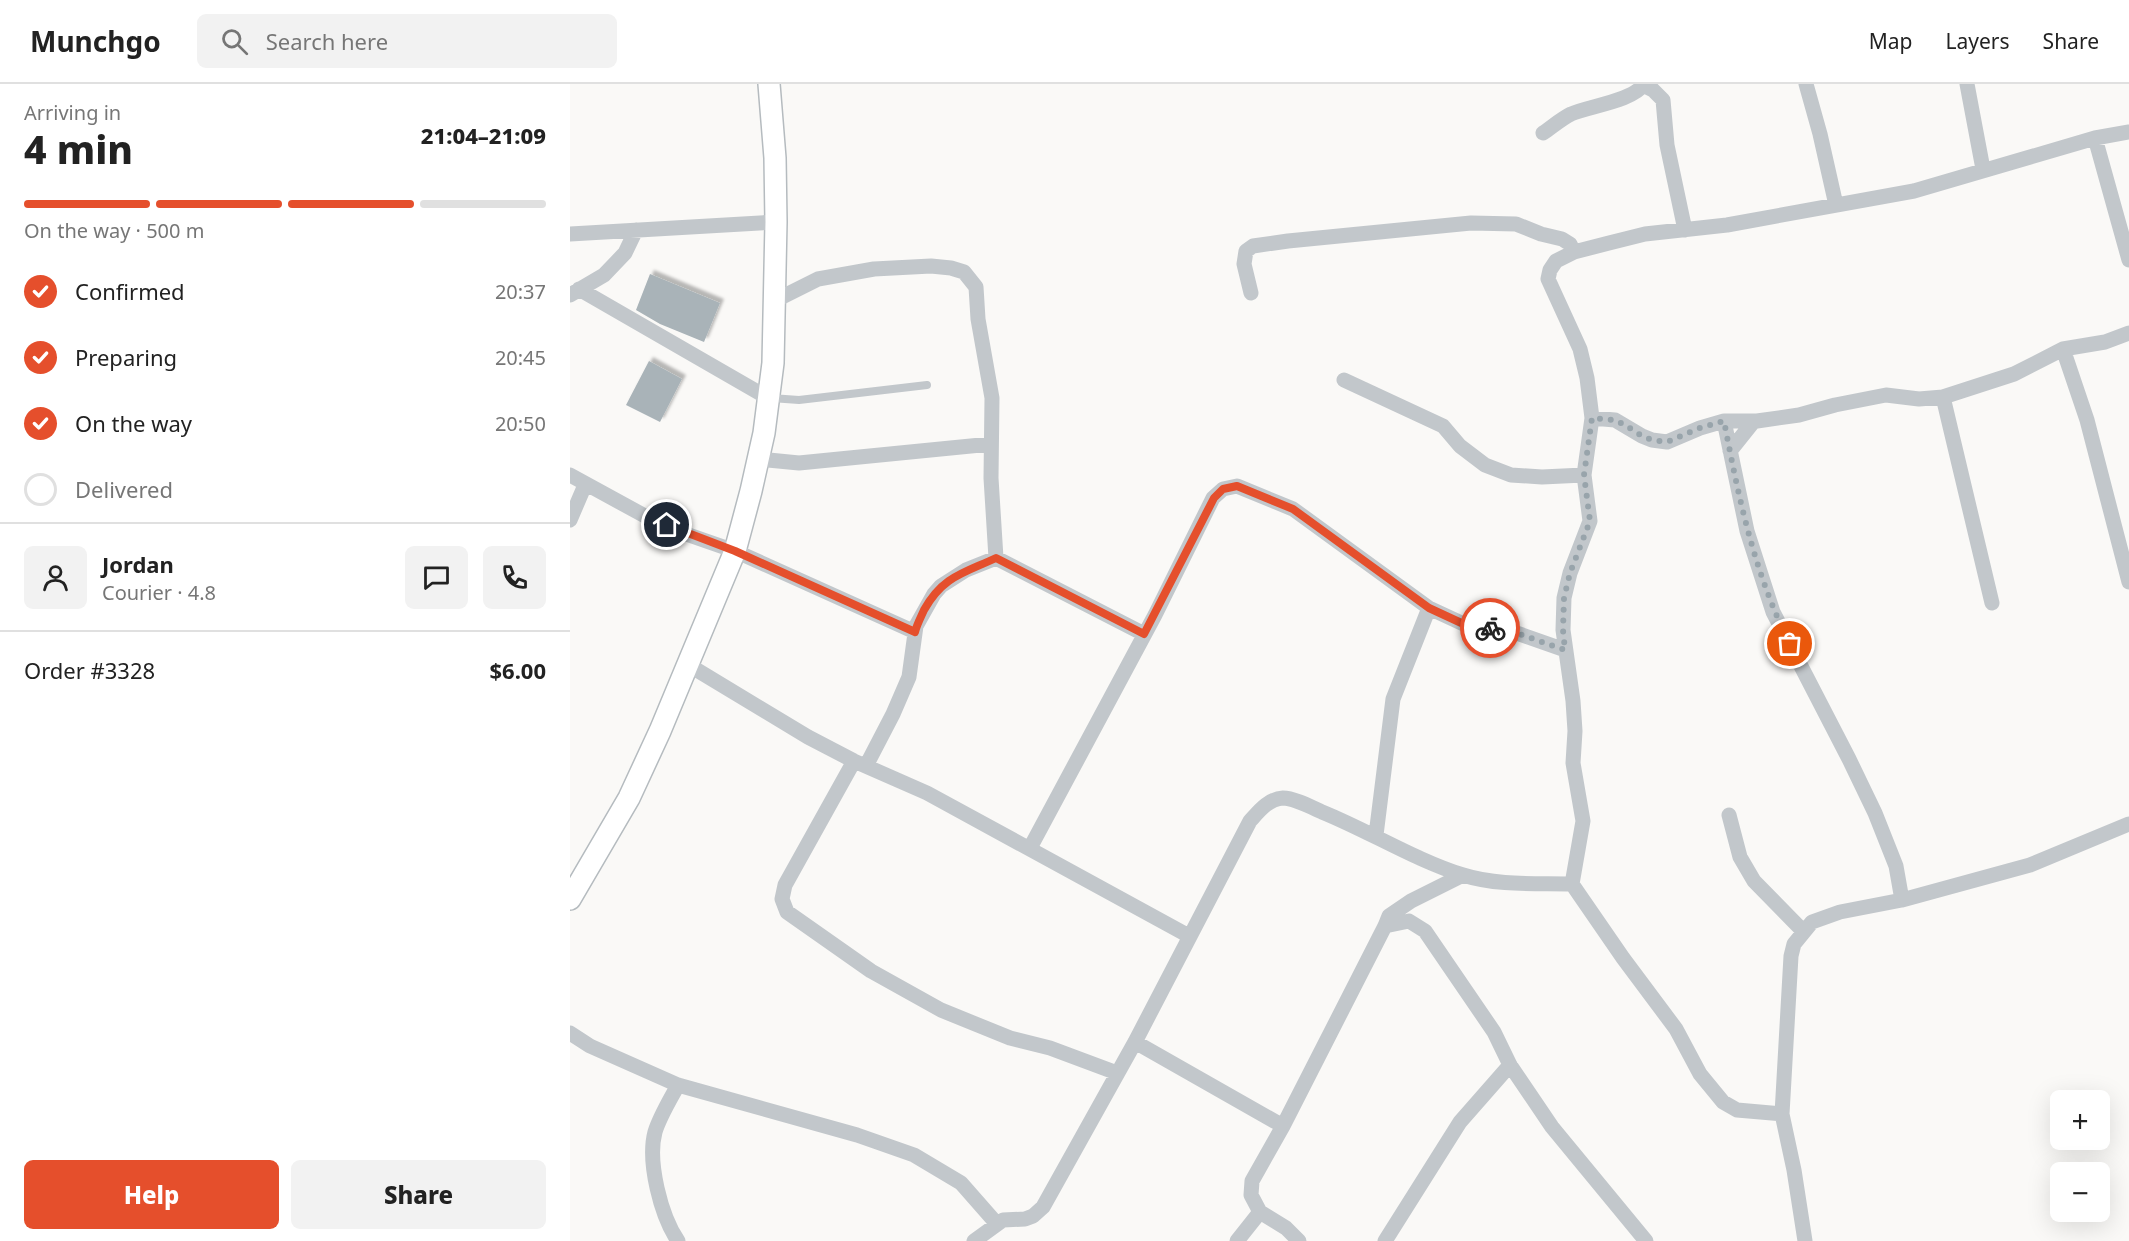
<!DOCTYPE html>
<meta charset="utf-8">
<style>
:root{--surface:#fff;--page:#f2f2f2;--text:#222;--muted:#767676;--line:#e0e0e0;--accent:#e54f2c}
body{margin:0;font-family:"Noto Sans",sans-serif;background:var(--page);color:var(--text);height:100vh;display:flex;flex-direction:column;font-size:22px;white-space:nowrap}
*{box-sizing:border-box;margin:0}
p{font-size:20px;color:var(--muted)}
.icon{flex:none;width:33px;height:33px;fill:none;stroke:currentColor;stroke-width:2;stroke-linecap:round;stroke-linejoin:round}
.map{position:relative;flex:1;overflow:hidden}
.drawer{display:flex;flex-direction:column;background:var(--surface);width:570px}
.drawer>*{flex:none}
.tools{position:absolute;left:1480px;top:1006px;display:grid;gap:12px}
.tools a{display:grid;place-items:center;width:60px;height:60px;border-radius:9px;background:var(--surface);box-shadow:0 6px 24px #0002;font-size:30px}
.pin{position:absolute;display:grid;place-items:center;width:51px;height:51px;color:#fff;margin:-26px;border:3px solid #fff;border-radius:50%;box-shadow:0 2px 6px #0007}
.courier{position:absolute;display:grid;place-items:center;width:60px;height:60px;margin:-30px;border:4px solid #e54f2c;border-radius:50%;background:#fff;color:#222;box-shadow:0 2px 8px #0007}
.overview em{font-style:normal;font-weight:800}
.overview div{display:flex;flex-direction:column-reverse}
.overview{display:flex;align-items:center;justify-content:space-between;height:102px;padding:0 24px}
h1{font-size:39px;font-weight:800;line-height:45px}
.bar{display:grid;grid-template-columns:repeat(4,1fr);gap:9px 6px;align-content:center;height:72px;padding:0 24px}
.bar i{height:8px;border-radius:4px;background:var(--line)}
.bar .selected{background:var(--accent)}
.bar p{grid-column:span 4}
.line{display:flex;align-items:center;gap:15px;padding:0 24px;border-top:2px solid var(--line)}
.line div{flex:1}
.round{display:grid;place-items:center;flex:none;width:63px;height:63px;border-radius:9px;background:var(--page)}
ol{padding:0 24px;list-style:none}
li{display:flex;align-items:center;gap:18px;height:66px}
li p{margin-inline-start:auto}
li .icon{padding:6px;border-radius:50%;background:var(--accent);color:#fff;stroke-width:4}
li:last-child{color:var(--muted)}
li i{width:33px;height:33px;border:3px solid var(--line);border-radius:50%}
.action{display:flex;gap:12px;margin-top:auto;padding:12px 24px}
.action a{flex:1;height:69px;border-radius:9px;background:var(--accent);color:#fff;font-size:24px;font-weight:800;line-height:69px;text-align:center}
.action a+a{background:var(--page);color:var(--text)}
header{display:flex;align-items:center;gap:36px;box-sizing:border-box;height:84px;padding:0 30px;background:var(--surface);border-bottom:2px solid var(--line)}
header strong{font-size:28px}
nav{display:flex;gap:33px;margin-inline-start:auto;font-size:21px}
.search{width:420px;height:54px;background:var(--page);display:flex;align-items:center;gap:15px;box-sizing:border-box;padding:0 21px;border-radius:9px;color:var(--muted);font-size:22px}
main{display:flex;flex:1;min-height:0}
.map>svg:first-child{display:block}
.building{fill:#a9b3b8;filter:url(#shadow)}
.lines{fill:none;stroke-linecap:round;stroke-linejoin:round}
.secondary-casing{stroke:#b5bbbf;stroke-width:24}
.lane{stroke:#c2c7cb;stroke-width:8}
.street{stroke:#c2c7cb;stroke-width:15}
.secondary{stroke:#fff;stroke-width:21}
.done{stroke:#98a4ab;stroke-width:6;stroke-dasharray:0 10.8}
.route{stroke:#e54f2c;stroke-width:8}
</style>
<header>
<strong>Munchgo</strong>
<div class="search"><svg class="icon" aria-label="search" viewBox="0 0 24 24"><circle cx="10" cy="10" r="6"/><path d="M15 15l6 6"/></svg>Search here</div>
<nav><a>Map</a><a>Layers</a><a>Share</a></nav>
</header>
<main>
<section class="drawer">
<div class="overview"><div><h1>4 min</h1><p>Arriving in</p></div><em>21:04–21:09</em></div>
<div class="bar"><i class="selected"></i><i class="selected"></i><i class="selected"></i><i></i><p>On the way · 500 m</p></div>
<ol>
<li><svg class="icon" aria-label="check" viewBox="0 0 24 24"><path d="M5 12l5 5 9-10"/></svg>Confirmed<p>20:37</p></li>
<li><svg class="icon" aria-label="check" viewBox="0 0 24 24"><path d="M5 12l5 5 9-10"/></svg>Preparing<p>20:45</p></li>
<li><svg class="icon" aria-label="check" viewBox="0 0 24 24"><path d="M5 12l5 5 9-10"/></svg>On the way<p>20:50</p></li>
<li><i></i>Delivered</li>
</ol>
<div class="line" style="height:108px"><a class="round"><svg class="icon" aria-label="person" viewBox="0 0 24 24"><circle cx="12" cy="8" r="4"/><path d="M4 21q1-7 8-7t8 7"/></svg></a><div><b>Jordan</b><p>Courier · 4.8</p></div><a class="round"><svg class="icon" aria-label="chat" viewBox="0 0 24 24"><path d="M4 5h16v11H9l-5 4z"/></svg></a><a class="round"><svg class="icon" aria-label="phone" viewBox="0 0 24 24"><path d="M5 4h4l2 5-3 2q2 4 5 5l2-3 5 2v4C11 20 4 13 5 4z"/></svg></a></div>
<div class="line" style="height:78px"><div>Order #3328</div><b>$6.00</b></div>
<div class="action"><a>Help</a><a>Share</a></div>
</section>
<div class="map">
<svg width="1559" height="1157" viewBox="0 0 1559 1157">
<defs>
<filter id="shadow"><feDropShadow dx="4" dy="-4" stdDeviation="1.5" flood-color="#0004"/></filter>
</defs>
<rect width="100%" height="100%" fill="#faf9f7"/>
<path class="building" d="M80,190L150,219L134,258L90,240L66,226Z
M79,277L112,295L90,338L56,321Z"/>
<g class="lines">
<defs>
<path id="secondary" d="M0,815L59,714L90,647L165,467L181,407L194,349L203,279L206,138L205,74L199,0"/>
</defs>
<use href="#secondary" class="secondary-casing"/>
<path class="lane" d="M201,314L229,316L357,301"/>
<path class="street" d="M1236,0L1250,50L1266,121
M1397,0L1413,85
M1073,1L1083,6L1093,16L1097,61L1115,146
M973,49C982,43 991,35 1001,30C1019,22 1063,17 1074,0
M1525,54L1559,176
M0,150L206,138
M9,205L198,314
M681,209L674,180L676,167L683,162L718,157L901,139L946,140L971,150L992,155L1000,160L1004,168
M0,211L34,191L55,169L66,146
M204,217L248,195L304,185L361,182L381,184L394,188L406,203L408,235L422,314L421,394L426,474
M1493,265L1517,336L1559,498
M774,296L873,342L890,362L915,381L941,391L972,393L1014,391
M1373,313L1422,519
M1022,334L1045,336L1072,352L1082,356L1097,358L1130,344L1154,337H1187L1229,331L1265,321L1316,311L1349,315L1373,313L1444,290L1493,265L1535,258L1559,249
M1154,337L1177,447L1203,528L1279,675L1305,729L1326,782L1332,816
M1160,367L1184,337
M188,375L229,379L421,360
M0,391L75,432L119,451L165,467L345,548
M0,436L15,401
M426,474L574,550
M117,580L238,653L284,677L357,709L619,852
M284,677L215,801L212,815L217,828L301,887L371,926L440,954L480,964L547,989
M296,682L323,630L339,593L346,542L364,510L371,502L396,486L426,474
M1159,731L1170,773L1184,797L1233,847
M806,751L823,615L859,524
M460,764L585,531L643,414L653,405L667,402L723,425L859,524L900,543L938,546L995,566
M1002,800L1013,737L1003,679L1005,647L1003,617L993,546L994,514L1000,489L1020,437L1014,391L1022,334L1017,294L1010,265L978,195L980,186L986,177L1004,168L1039,159L1075,150L1157,141L1344,107L1525,54L1559,48
M815,842L839,837L855,847L924,948L940,981L982,1043L1076,1157
M0,949L20,962L108,1001L287,1051L344,1071L391,1099L427,1140
M565,958L713,1042
M108,1157C91,1132 77,1078 85,1048C90,1032 100,1016 108,1001
M404,1157L433,1136L455,1135L463,1132L473,1123L565,958L680,737C689,727 698,715 713,714C724,714 741,723 752,728C799,747 845,776 893,791C928,802 966,799 1002,800L1053,874L1106,945L1130,990L1153,1018L1167,1026L1212,1030
M667,1157L690,1128
M729,1157L716,1144L690,1128L681,1111L682,1097L713,1042L815,842L819,832L841,817L893,791
M815,1157L890,1038L940,981
M1235,1157L1224,1086L1212,1030L1221,872L1224,860L1242,838L1270,828L1332,816L1460,781L1559,740"/>
<use href="#secondary" class="secondary"/>
</g>
<g class="lines">
<path class="done" d="M920,544L938,546L995,566L993,546L994,514L1000,489L1020,437L1014,391L1022,334L1045,336L1055,341L1072,352L1082,356L1097,358L1130,344L1154,337C1169,415 1184,489 1220,560"/>
<path class="route" d="M97,441L165,467L345,548C347,540 351,533 354,526C373,492 394,489 426,474L574,550L644,414L653,405L667,402L723,425L859,524L900,543L920,544"/>
</g>
</svg>
<div class="tools">
<a>+</a>
<a>−</a>
</div>
<div class="pin" style="left:1220px;top:560px;background:#ea580c"><svg class="icon" aria-label="bag" viewBox="0 0 24 24"><path d="M5 8h14l-1 12H6zM9 8a3 3 0 0 1 6 0"/></svg></div>
<div class="pin" style="left:97px;top:441px;background:#1f2937"><svg class="icon" aria-label="home" viewBox="0 0 24 24"><path d="M3 11l9-7 9 7M6 9v11h12V9"/></svg></div>
<div class="courier" style="left:920px;top:544px"><svg class="icon" aria-label="bike" viewBox="0 0 24 24"><circle cx="6" cy="16" r="4"/><circle cx="18" cy="16" r="4"/><path d="M6 16l4-8h5l3 8M10 8l3 8H6M13 5h3"/></svg></div>
</div>
</main>
